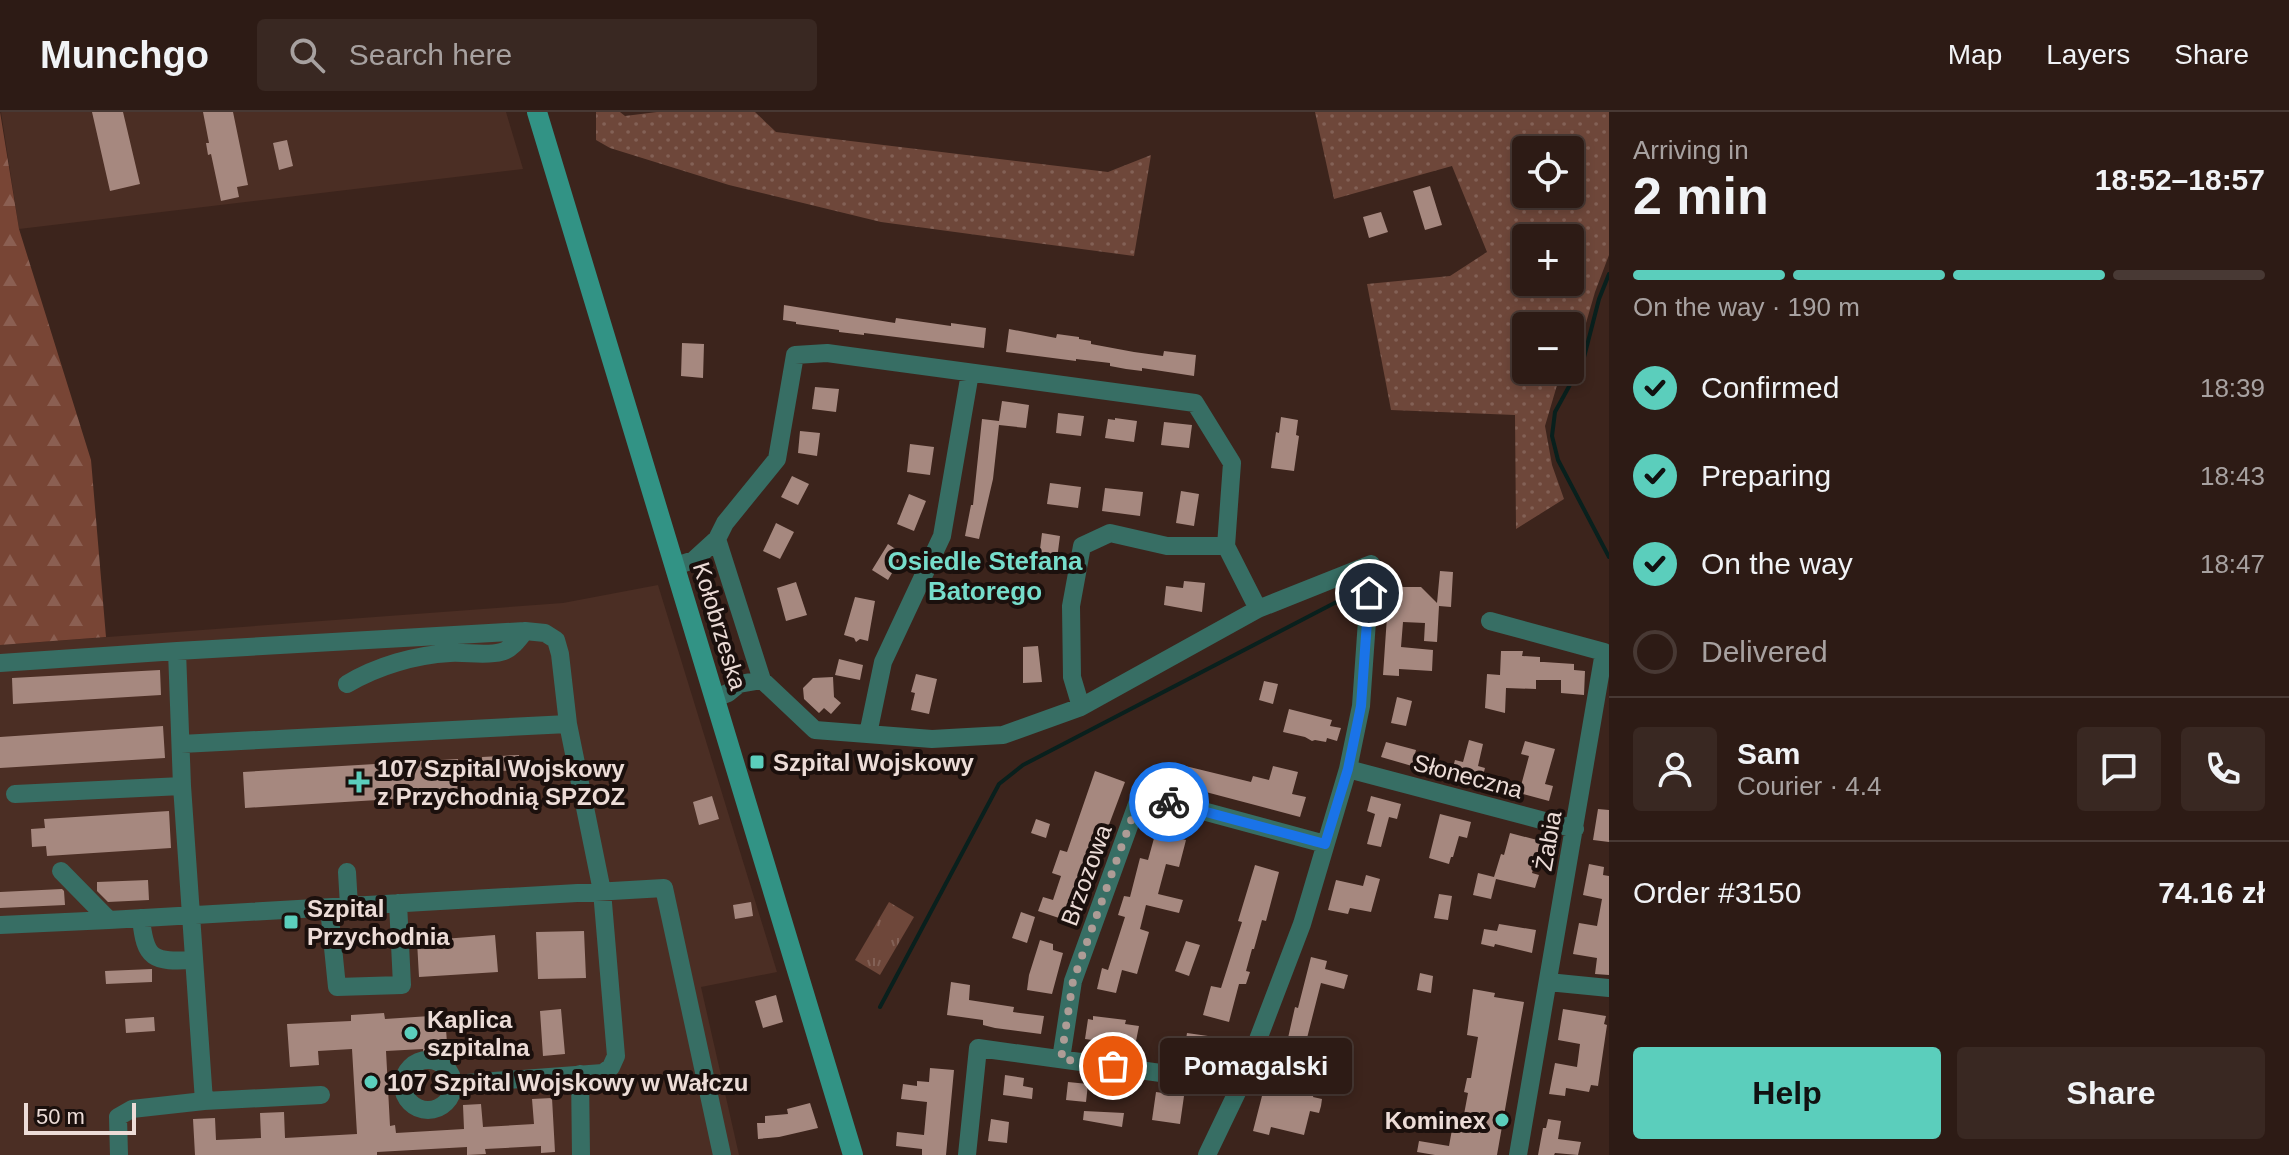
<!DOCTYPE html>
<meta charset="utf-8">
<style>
:root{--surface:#2d1b15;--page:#392822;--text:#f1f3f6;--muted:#a7a1a0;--line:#483934;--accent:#5bcebc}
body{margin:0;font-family:Helvetica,sans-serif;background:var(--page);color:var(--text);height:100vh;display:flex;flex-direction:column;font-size:30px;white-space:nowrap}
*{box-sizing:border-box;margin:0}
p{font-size:26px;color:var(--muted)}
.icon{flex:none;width:44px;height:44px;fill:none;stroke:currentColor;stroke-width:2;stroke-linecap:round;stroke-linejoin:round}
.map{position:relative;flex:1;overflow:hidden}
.drawer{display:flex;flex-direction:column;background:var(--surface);width:680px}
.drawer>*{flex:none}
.tools{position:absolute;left:1512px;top:24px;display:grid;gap:16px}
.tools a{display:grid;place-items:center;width:72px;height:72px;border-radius:8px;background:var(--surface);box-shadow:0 4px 12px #0003,0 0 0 2px var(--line);font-size:40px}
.scale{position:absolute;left:24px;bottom:20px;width:112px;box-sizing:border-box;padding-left:8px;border:4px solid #ecdcd7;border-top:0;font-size:22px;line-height:28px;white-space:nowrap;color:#ecdcd7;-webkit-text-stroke:6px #1b100d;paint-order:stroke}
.pin{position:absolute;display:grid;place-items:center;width:68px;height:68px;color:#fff;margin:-34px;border:4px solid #fff;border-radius:50%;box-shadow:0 2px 8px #0007}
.courier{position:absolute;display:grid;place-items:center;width:80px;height:80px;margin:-40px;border:6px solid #1a73e8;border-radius:50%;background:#fff;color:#222;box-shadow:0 2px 10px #0007}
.bubble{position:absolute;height:56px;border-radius:8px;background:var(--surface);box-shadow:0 4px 12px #0003,0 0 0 2px var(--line);font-size:26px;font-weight:800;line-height:56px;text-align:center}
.head em{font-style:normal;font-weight:800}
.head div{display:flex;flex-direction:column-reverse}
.head{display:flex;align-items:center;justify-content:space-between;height:136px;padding:0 24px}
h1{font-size:52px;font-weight:800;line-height:60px}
.bar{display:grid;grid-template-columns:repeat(4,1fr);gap:12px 8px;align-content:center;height:96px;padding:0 24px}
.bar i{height:10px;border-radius:6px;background:var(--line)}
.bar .on{background:var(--accent)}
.bar p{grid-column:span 4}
.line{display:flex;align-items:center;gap:20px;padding:0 24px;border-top:2px solid var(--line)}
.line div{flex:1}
.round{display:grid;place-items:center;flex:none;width:84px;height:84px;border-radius:8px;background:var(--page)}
ol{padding:0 24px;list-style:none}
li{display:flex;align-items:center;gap:24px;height:88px}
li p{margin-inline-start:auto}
li .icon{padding:8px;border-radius:50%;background:var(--accent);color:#111;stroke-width:4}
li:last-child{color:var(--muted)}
li i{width:44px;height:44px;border:4px solid var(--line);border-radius:50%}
.action{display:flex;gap:16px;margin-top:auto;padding:16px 24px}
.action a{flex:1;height:92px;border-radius:8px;background:var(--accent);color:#111;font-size:32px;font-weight:800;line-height:92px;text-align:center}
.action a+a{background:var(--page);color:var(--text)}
header{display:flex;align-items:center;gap:48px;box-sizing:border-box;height:112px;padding:0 40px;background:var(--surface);border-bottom:2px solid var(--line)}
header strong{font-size:38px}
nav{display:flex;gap:44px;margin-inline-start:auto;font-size:28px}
.search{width:560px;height:72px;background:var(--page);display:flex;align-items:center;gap:20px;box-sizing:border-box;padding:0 28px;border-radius:8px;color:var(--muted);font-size:30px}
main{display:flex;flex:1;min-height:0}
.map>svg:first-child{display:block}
.built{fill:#4b2e24}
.grass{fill:url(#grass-dots);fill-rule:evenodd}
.forest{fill:url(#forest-firs)}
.park{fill:url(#park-tufts)}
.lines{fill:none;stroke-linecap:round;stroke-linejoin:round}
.stream{stroke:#09201d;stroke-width:4}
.building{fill:#a6887f}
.street{stroke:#376e64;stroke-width:18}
.secondary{stroke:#329385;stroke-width:20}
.done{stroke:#ae9c96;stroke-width:8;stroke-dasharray:0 14.4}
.route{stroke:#1a73e8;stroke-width:10}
.poi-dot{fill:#5bcebc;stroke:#1b100d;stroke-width:3}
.labels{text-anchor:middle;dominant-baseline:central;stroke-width:8;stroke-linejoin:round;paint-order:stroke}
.street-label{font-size:24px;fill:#ecdcd7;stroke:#1b100d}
.poi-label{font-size:24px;font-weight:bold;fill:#ecdcd7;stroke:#1b100d;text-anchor:start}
.neighbourhood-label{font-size:26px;font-weight:bold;fill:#76ddcb;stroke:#1b100d}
</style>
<header>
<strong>Munchgo</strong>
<div class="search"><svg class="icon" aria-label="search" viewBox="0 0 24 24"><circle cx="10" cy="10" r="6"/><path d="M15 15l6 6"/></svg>Search here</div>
<nav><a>Map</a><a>Layers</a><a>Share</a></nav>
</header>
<main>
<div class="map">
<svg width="1609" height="1043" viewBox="0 0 1609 1043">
<defs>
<pattern id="grass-dots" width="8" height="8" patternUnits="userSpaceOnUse" patternTransform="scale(2)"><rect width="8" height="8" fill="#6e473a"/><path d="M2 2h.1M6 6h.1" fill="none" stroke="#836156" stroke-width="1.8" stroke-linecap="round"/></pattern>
<pattern id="forest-firs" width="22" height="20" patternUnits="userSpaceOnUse" patternTransform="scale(2)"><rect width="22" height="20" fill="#784535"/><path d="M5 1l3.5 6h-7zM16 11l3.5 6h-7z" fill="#8b5f52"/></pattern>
<pattern id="park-tufts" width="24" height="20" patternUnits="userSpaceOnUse" patternTransform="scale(2)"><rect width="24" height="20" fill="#6e473a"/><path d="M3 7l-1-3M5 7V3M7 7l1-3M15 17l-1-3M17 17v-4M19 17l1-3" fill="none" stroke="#836156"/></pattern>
</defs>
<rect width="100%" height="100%" fill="#3c241c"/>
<path class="built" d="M1,0H506L523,57L19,117Z
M658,473L777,860L701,875L739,1043H0V533L563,491Z"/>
<path class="grass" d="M596,0H620L625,4L657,0H755L776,20L1108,60L1151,43L1134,144L881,110L729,73L610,36L596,28Z
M1315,0H1609V143L1595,180L1575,249L1570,254V214H1526V258H1565L1560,263L1545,314L1552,353L1564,387L1516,417L1515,303L1391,298L1367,172L1450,164L1487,140L1452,54L1334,87ZM1570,38V82H1526V38ZM1570,126V170H1526V126Z"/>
<path class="forest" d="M0,0L19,117L91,348L106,525L0,533Z"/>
<path class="park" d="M889,790L914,805L880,863L855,848Z"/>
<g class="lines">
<path class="stream" d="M1609,162L1599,187L1583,249L1555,300L1552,324L1558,348L1609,445
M880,895L999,672L1023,653L1346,485"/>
</g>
<path class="building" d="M92,0H123L140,72L110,79Z
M203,0H233L248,73L237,75L239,85L221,89L211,42L208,43L206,31H209Z
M287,28L293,54L279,58L273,31Z
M1430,74L1442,113L1425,118L1413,79Z
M1381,100L1388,120L1369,126L1363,105Z
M784,193L895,211L896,206L951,214V211L986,216L984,236L864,221V223L839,220V218L796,212V210L783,208Z
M1009,217L1056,226L1057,222L1079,225V227L1091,229V232L1134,240L1163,244L1164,239L1196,243L1194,264L1142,256V259L1126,257L1110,254V251L1076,247V249L1006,240Z
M682,231L704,232L703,266L681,264Z
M815,275L839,277L836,300L812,297Z
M1002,289L1029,293L1026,316L999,313L993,367L979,427L965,424L971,393H973L982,307L999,309Z
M1058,301L1084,304L1081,324L1056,321Z
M1281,305L1298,308L1296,323L1299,324L1294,359L1271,356L1276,320L1279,321Z
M1115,306L1137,309L1134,330L1105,326L1108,307L1115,308Z
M1164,310L1192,313L1189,336L1161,333Z
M800,319L820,321L817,344L798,341Z
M910,332L934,335L930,363L907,360Z
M792,364L809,372L798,393L781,385Z
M1050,371L1081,375L1078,396L1047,392Z
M1105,376L1143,380L1140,404L1102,399Z
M1181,379L1199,382L1194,414L1176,411Z
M909,382L926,389L914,419L897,412Z
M776,411L794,420L780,447L763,439Z
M1042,421L1060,424L1057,447L1039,445Z
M888,432L903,442L888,468L872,458Z
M1440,459L1453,460L1451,495L1439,494L1437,530L1424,529L1425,511L1403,510L1401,535L1433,538L1432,559L1399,557V564L1383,563L1389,475H1421L1437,491Z
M1184,469L1205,471L1202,500L1164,493L1166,474L1183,476Z
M796,470L807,503L786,509L777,476Z
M855,485L875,489L868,529L860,527L856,530L854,526L844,523Z
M1038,534L1042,570L1023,571V535Z
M1501,539H1523L1522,544L1540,545V550H1544L1574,552V558L1585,559L1584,583L1561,581V568H1536V577L1506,576L1505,601L1485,596L1487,562L1500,563Z
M839,547L863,553L860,568L835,563Z
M160,558L161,583L13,592L12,566Z
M916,562L937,567L929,602L911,598L915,581L911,580Z
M833,565L834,585L841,591L831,602L824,596L819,601L804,587L803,576L813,566Z
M1264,569L1278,572L1273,592L1259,588Z
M1397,585L1412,589L1406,614L1391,611Z
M1289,597L1332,608L1330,614L1341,616L1337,629L1327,626L1326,630L1315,628L1312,629L1305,625L1283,620Z
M163,614L165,646L0,656V625Z
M1469,628L1483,632L1478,654L1485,656L1481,671L1451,663L1455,648L1463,650Z
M1525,629L1555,637L1545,672L1553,674L1549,689L1519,681L1529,644L1521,642Z
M1386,630L1416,638L1412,654L1381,645Z
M519,643L520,658L483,660L482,645Z
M458,647L460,683L245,696L243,660Z
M1173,651L1251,670L1253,664L1269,668L1273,654L1298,660L1292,682L1306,685L1300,705L1168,670Z
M1095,659L1125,670L1101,734L1092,731L1084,756H1086L1082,769L1088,771L1078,798L1072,796L1068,809L1038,799L1043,785L1053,788L1061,764L1052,761L1060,738L1067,740Z
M712,684L719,707L699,713L693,690Z
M1371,684L1401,692L1397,707L1389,705L1381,735L1367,732L1375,702L1367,699Z
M1598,697L1609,698V730L1593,728Z
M169,699L171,736L47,744L46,734L32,735L31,717L45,716L44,707Z
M1440,702L1471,710L1467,726L1459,724L1453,745H1451L1449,752L1429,746Z
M1036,707L1050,712L1046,726L1031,721Z
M1165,714L1184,719L1182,727L1186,728L1179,755L1166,752L1158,782L1183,788L1179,801L1146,793L1140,817L1149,820L1137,862L1122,858L1116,881L1097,877L1102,856L1108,858L1125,805L1118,803L1124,784L1130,785L1140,746L1148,748L1156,719L1163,721Z
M1510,721L1541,729L1532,761L1539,763L1535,776L1496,767L1491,787L1473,783L1478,761L1494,765L1501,742L1504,743Z
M1589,752L1604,755L1603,763L1609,764V863L1595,862L1597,846L1573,842L1579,811L1597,814L1602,787L1583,783Z
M1255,753L1279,760L1266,809L1262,808L1254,837H1252L1246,859L1250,860L1246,872H1239L1229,910L1203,903L1211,874L1221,876L1242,810L1238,809Z
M1366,763L1380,767L1371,800L1350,796L1348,802L1328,798L1336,768L1363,774Z
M148,768L149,788L108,790L97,779V770Z
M62,777L64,779L65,793L0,796V780Z
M1439,782L1452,784L1448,808L1434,806Z
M751,790L753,804L735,807L733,793Z
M1021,800L1035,805L1027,831L1012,826Z
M1499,812L1536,818L1532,841L1495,832L1494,835L1481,832L1484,817L1497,819Z
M584,819L586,866L538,867L536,820Z
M495,823L498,860L419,865L417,829Z
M1040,828L1053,832V838L1063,841L1052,882L1027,878L1029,863Z
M1186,829L1200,833L1189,864L1175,859Z
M1311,845L1327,849L1325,857L1348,863L1344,877L1321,871L1306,930L1288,926L1295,895L1298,896Z
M152,857V870L106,872L105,859Z
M1420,861L1433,864L1431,881L1417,878Z
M951,870L970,873L969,888L1014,895L1013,900L1044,904L1041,922L995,916L983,913V908L947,903Z
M1473,877L1495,881L1494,885L1524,890L1497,1043H1435L1417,1040L1419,1029L1449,1034L1453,1012L1462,1013L1468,981L1464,980L1467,966H1471L1478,925L1467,923Z
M776,883L783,910L763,916L755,889Z
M561,897L565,942L543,944L540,899Z
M1563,897L1606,904L1604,912L1607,913L1598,974L1591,973L1589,980L1566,976L1565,984L1549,982L1555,951L1577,955L1580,932L1558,928Z
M384,901L385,907L445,903L448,945L424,946L423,937L386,939L390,1014L395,1013L396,1021L464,1017L463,993L481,992L483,1015L534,1012L532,987L552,986L555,1040L541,1041V1034L485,1037L486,1042L467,1043V1035L377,1040V1043H195L193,1007L215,1006L216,1028L261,1026L260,1001L284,1000L285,1026L357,1022L352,937L318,939L319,953L290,955L287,912L351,909V903Z
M1093,904L1126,908L1125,912L1139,914L1135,934L1085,927L1088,907L1093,908Z
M154,905L155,919L126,921L125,907Z
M1187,921L1208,924L1205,943L1184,940Z
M1273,941L1288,944L1286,952L1300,955L1298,963L1317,968L1313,985L1322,987L1321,994L1319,1001L1310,999L1304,1023L1271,1015L1269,1023L1253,1019Z
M930,956L954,958L946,1043H922V1037L896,1034L897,1020L924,1023L927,990L901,987L903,972L917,974V969L929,970Z
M1005,963L1024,966L1023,974L1033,976L1032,987L1003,983Z
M1068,970L1088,972L1086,990L1066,988Z
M1156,980L1184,984L1180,1012L1152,1008Z
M810,991L818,1016L779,1025L758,1027L757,1011H765V1004L788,1002L787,997Z
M1084,999L1124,1001L1122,1015L1083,1008Z
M991,1007L1009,1010L1007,1031L988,1029Z
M1548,1007L1561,1009L1558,1027L1581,1030L1578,1043L1555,1041L1554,1043H1538L1543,1016H1546Z"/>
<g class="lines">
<path class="street" d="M675,454L694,448L717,427
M1490,509L1604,540L1518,1043
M0,551L177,539
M347,572C377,554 415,543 450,541C465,540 488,544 501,540C511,538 519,527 525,519
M715,586L728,581L739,572L762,568
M1081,595L1072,565L1071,494L1082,434L1110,421L1167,434H1226
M868,622L883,550L942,424L970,261
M181,632L568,612
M1348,657L1575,717
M15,682L182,674
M61,759L109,808L664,776L722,1043
M347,760L349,794
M329,796L337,875L402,873L398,791
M141,806C145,848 153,850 194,848
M0,813L109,808
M1548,870L1609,876
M1061,947L1073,869L1137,692L1152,687L1177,692L1325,732
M403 973a25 25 0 1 1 50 0a25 25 0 1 1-50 0Z
M580,962L581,1043
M204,989L321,983
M119,1043L118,1005L132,997L204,989L182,674L177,539L525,519L545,521L556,528L560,542L568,612L602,779L616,944L611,955L603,961L454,972
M967,1043L978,936L1241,972
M1207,1043L1241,972L1302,812L1348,657L1361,594L1371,452L1258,497L1081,595L1003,623L932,627L815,618L762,568L717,427L725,411L777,347L795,243L827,241L1195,291L1232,351L1226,434L1258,497"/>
<path class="secondary" d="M537,0L853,1043"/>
</g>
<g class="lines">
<path class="done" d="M1113,954L1061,947L1073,869L1137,692L1152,687L1169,690"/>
<path class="route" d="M1169,690L1325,732L1348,657L1361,594L1369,481"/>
</g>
<g class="poi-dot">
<rect x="749" y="642" width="16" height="16" rx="4"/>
<path d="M355 658h8v8h8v8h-8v8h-8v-8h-8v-8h8z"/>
<rect x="283" y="802" width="16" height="16" rx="4"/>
<circle cx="411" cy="921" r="8"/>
<circle cx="371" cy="970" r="8"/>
<circle cx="1502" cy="1008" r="8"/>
</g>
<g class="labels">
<g class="street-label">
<text transform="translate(720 514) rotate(73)">Kołobrzeska</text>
<text transform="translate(1468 664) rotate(15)">Słoneczna</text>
<text transform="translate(1548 729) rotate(-80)">Żabia</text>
<text transform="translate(1086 763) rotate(-70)">Brzozowa</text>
</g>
<g class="poi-label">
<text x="773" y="650">Szpital Wojskowy</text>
<text x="377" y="656">107 Szpital Wojskowy<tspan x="377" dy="28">z Przychodnią SPZOZ</tspan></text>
<text x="307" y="796">Szpital<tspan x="307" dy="28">Przychodnia</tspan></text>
<text x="427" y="907">Kaplica<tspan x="427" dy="28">szpitalna</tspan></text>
<text x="387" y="970">107 Szpital Wojskowy w Wałczu</text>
<text x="1486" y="1008" text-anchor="end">Kominex</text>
</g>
<g class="neighbourhood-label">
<text x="985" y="449">Osiedle Stefana<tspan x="985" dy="30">Batorego</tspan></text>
</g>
</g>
</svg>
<div class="tools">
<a><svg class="icon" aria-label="locate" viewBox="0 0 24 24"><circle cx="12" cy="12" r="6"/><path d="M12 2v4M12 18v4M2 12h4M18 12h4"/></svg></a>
<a>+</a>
<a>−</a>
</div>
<div class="scale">50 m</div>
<div class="pin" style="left:1113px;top:954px;background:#ea580c"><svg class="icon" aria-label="bag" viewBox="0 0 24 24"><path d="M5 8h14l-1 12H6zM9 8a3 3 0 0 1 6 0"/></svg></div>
<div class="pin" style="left:1369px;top:481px;background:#1f2937"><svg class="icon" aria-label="home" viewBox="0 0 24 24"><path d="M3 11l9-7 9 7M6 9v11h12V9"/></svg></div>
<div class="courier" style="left:1169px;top:690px"><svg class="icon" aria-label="bike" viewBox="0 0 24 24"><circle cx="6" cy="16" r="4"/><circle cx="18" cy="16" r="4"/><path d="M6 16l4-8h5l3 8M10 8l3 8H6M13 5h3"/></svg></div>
<div class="bubble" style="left:1160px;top:926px;width:192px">Pomagalski</div>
</div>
<section class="drawer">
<div class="head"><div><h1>2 min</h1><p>Arriving in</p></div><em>18:52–18:57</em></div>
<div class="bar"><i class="on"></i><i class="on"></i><i class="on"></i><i></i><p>On the way · 190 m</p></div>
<ol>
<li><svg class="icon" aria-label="check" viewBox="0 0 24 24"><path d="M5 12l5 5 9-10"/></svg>Confirmed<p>18:39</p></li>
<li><svg class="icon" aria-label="check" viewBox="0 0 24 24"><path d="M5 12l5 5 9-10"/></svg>Preparing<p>18:43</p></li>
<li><svg class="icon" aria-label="check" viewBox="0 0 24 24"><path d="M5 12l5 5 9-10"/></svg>On the way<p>18:47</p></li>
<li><i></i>Delivered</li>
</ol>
<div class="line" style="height:144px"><a class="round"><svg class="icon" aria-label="person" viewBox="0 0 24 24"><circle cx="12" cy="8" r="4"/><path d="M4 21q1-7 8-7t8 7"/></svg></a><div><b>Sam</b><p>Courier · 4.4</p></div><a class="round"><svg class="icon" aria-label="chat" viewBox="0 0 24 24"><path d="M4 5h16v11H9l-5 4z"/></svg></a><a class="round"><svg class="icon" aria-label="phone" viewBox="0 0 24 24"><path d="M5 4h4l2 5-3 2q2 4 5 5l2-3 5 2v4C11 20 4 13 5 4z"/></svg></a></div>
<div class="line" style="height:104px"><div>Order #3150</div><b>74.16 zł</b></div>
<div class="action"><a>Help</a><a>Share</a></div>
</section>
</main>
